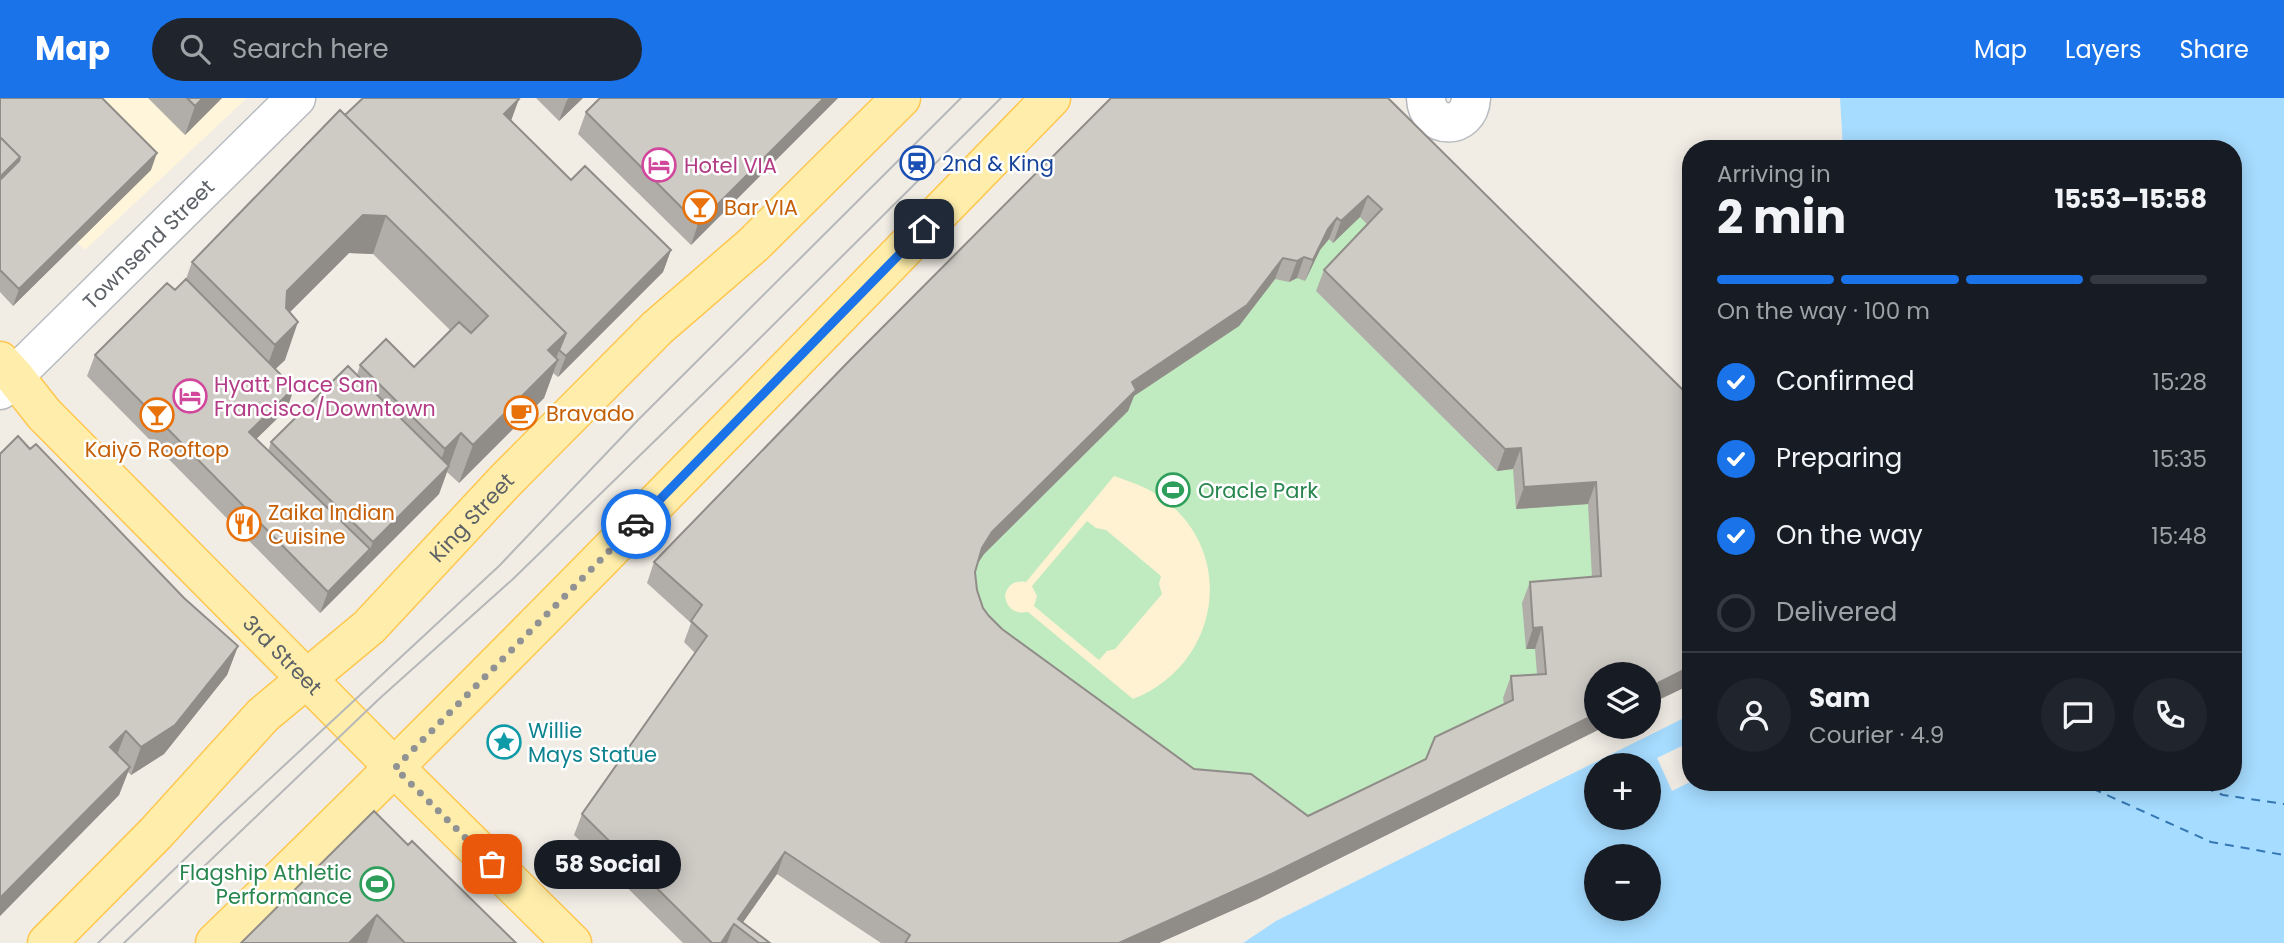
<!DOCTYPE html>
<meta charset="utf-8">
<style>
:root{--surface:#171b24;--page:#20242c;--text:#f1f3f6;--muted:#9ea1a6;--line:#363941;--accent:#1a73e8}
body{margin:0;font-family:Poppins,sans-serif;background:var(--page);color:var(--text);height:100vh;display:flex;flex-direction:column;font-size:26px;white-space:nowrap}
*{box-sizing:border-box;margin:0}
p{font-size:23px;color:var(--muted)}
.icon{flex:none;width:38px;height:38px;fill:none;stroke:currentColor;stroke-width:2;stroke-linecap:round;stroke-linejoin:round}
.map{position:relative;flex:1;overflow:hidden}
.details{position:absolute;left:1682px;top:42px;width:560px;height:651px;display:flex;flex-direction:column;background:var(--surface);border-radius:28px;box-shadow:0 4px 18px #0003}
.details>*{flex:none}
.tools{position:absolute;left:1584px;top:564px;display:grid;gap:14px}
.tools a{display:grid;place-items:center;width:77px;height:77px;border-radius:50%;background:var(--surface);box-shadow:0 4px 18px #0003;font-size:35px}
.pin{position:absolute;display:grid;place-items:center;width:60px;height:60px;color:#fff;margin:-30px;border-radius:14px;box-shadow:0 4px 10px #0006}
.courier{position:absolute;display:grid;place-items:center;width:70px;height:70px;margin:-35px;border:5px solid #1a73e8;border-radius:50%;background:#fff;color:#222;box-shadow:0 2px 9px #0007}
.bubble{position:absolute;height:49px;border-radius:24px;background:var(--surface);box-shadow:0 4px 18px #0003;font-size:23px;font-weight:700;line-height:49px;text-align:center}
.summary em{font-style:normal;font-weight:700}
.summary div{display:flex;flex-direction:column-reverse}
.summary{display:flex;align-items:center;justify-content:space-between;height:119px;padding:0 35px}
h1{font-size:46px;font-weight:700;line-height:52px}
.bar{display:grid;grid-template-columns:repeat(4,1fr);gap:10px 7px;align-content:center;height:84px;padding:0 35px}
.bar i{height:9px;border-radius:5px;background:var(--line)}
.bar .selected{background:var(--accent)}
.bar p{grid-column:span 4}
.line{display:flex;align-items:center;gap:18px;padding:0 35px;border-top:2px solid var(--line)}
.line div{flex:1}
.round{display:grid;place-items:center;flex:none;width:74px;height:74px;border-radius:37px;background:var(--page)}
ol{padding:0 35px;list-style:none}
li{display:flex;align-items:center;gap:21px;height:77px}
li p{margin-inline-start:auto}
li .icon{padding:7px;border-radius:50%;background:var(--accent);color:#fff;stroke-width:4}
li:last-child{color:var(--muted)}
li i{width:38px;height:38px;border:4px solid var(--line);border-radius:50%}
header{display:flex;align-items:center;gap:42px;box-sizing:border-box;height:98px;padding:0 35px;background:var(--accent);color:#fff}
header strong{font-size:33px}
nav{display:flex;gap:38px;margin-inline-start:auto;font-size:24px}
.search{width:490px;height:63px;background:var(--page);display:flex;align-items:center;gap:18px;box-sizing:border-box;padding:0 24px;border-radius:38px;color:var(--muted);font-size:26px}
.map>svg:first-child{display:block}
.commercial{fill:#fff5db}
.green{fill:#c0eabf}
.sand{fill:#fef2d2;fill-rule:evenodd}
.water{fill:#a6dcff;fill-rule:evenodd}
.pier{fill:#f1ede5}
.lines{fill:none;stroke-linecap:round;stroke-linejoin:round}
.ferry{stroke:#3577b3;stroke-width:2;stroke-dasharray:9 7;stroke-linecap:butt}
.minor-casing{stroke:#b7bbc0;stroke-width:41}
.major-casing{stroke:#ffc74f;stroke-width:41}
.minor{stroke:#fff;stroke-width:38}
.major{stroke:#ffeeab;stroke-width:38}
.tram{stroke:#b6b7b8;stroke-width:2}
.wall{fill:#b1aea9;fill-rule:evenodd}
.shaded-wall{fill:#908d89}
.building{fill:#cecac4;stroke:#908d89;stroke-width:2;fill-rule:evenodd}
.done{stroke:#909293;stroke-width:7;stroke-dasharray:0 12.6}
.route{stroke:#1a73e8;stroke-width:9}
.labels{text-anchor:middle;dominant-baseline:central;stroke-width:5;stroke-linejoin:round;paint-order:stroke}
.transit-label{font-size:21px;fill:#164399;stroke:#fff;text-anchor:start}
.hotel-label{font-size:21px;fill:#b23c85;stroke:#fff;text-anchor:start}
.food-label{font-size:21px;fill:#c56008;stroke:#fff;text-anchor:start}
.street-label{font-size:21px;fill:#5c6167;stroke:#fff}
.leisure-label{font-size:21px;fill:#27864d;stroke:#fff;text-anchor:start}
.culture-label{font-size:21px;fill:#0d838f;stroke:#fff;text-anchor:start}
</style>
<header>
<strong>Map</strong>
<div class="search"><svg class="icon" aria-label="search" viewBox="0 0 24 24"><circle cx="10" cy="10" r="6"/><path d="M15 15l6 6"/></svg>Search here</div>
<nav><a>Map</a><a>Layers</a><a>Share</a></nav>
</header>
<div class="map">
<svg width="2284" height="845" viewBox="0 0 2284 845">
<rect width="100%" height="100%" fill="#f1ede5"/>
<path class="commercial" d="M0,0H247L85,152L0,69Z"/>
<path class="green" d="M1357,0L1605,333L1596,576L1115,845L776,593L687,521L647,485L680,451Z"/>
<path class="sand" d="M1114,378C1135,385 1154,392 1171,407C1238,466 1214,570 1133,601L1028,514C1015,516 1007,511 1005,498C1007,487 1015,482 1026,484ZM1087,423L1096,430L1106,432L1161,478L1159,486L1162,496L1115,551L1107,553L1099,562L1034,508L1037,498L1032,488Z"/>
<path class="water" d="M1840,0H2284V845H1243L1276,823L1690,617V684H2233V51H1843ZM1596,667H1648V719H1596ZM1596,758H1648V810H1596Z"/>
<path class="pier" d="M1690,644V684L1672,693L1657,660Z"/>
<g class="lines">
<path class="ferry" d="M2078,684L2211,744L2284,757
M2190,684L2223,697L2284,706"/>
<defs>
<g id="minor">
<path d="M1426,0C1427,32 1469,33 1471,0"/>
<path id="s1" d="M0,292L296,0"/>
</g>
<g id="major">
<path id="s2" d="M0,263L14,278L44,316L395,670L572,845"/>
<path id="s3" d="M47,845L156,735L263,617L369,529L506,382L657,230L753,147L901,0"/>
<path d="M215,845C500,569 774,284 1051,0"/>
</g>
</defs>
<use href="#minor" class="minor-casing"/>
<use href="#major" class="major-casing"/>
<use href="#minor" class="minor"/>
<use href="#major" class="major"/>
<path class="tram" d="M98,845L219,728L499,468L638,322L961,0
M124,845L379,601L513,481L747,253L1001,0"/>
</g>
<path class="wall" d="M0,0L151,72L13,208L0,194Z
M148,0H222L185,37Z
M536,0H583L559,23Z
M600,0H838L691,147L578,36L586,14Z
M1388,0L1690,299L1596,628H1606L1258,801L1159,845H881L777,776L743,824L770,845H683L574,737L582,716L695,555L684,544L691,525L647,485L654,464ZM1360,119L1367,126L1324,172L1316,193L1497,373L1513,371L1516,411L1588,406L1592,479L1530,484L1522,505L1526,551H1535L1537,576L1511,578L1503,600L1504,606L1426,661L1308,718L1194,671L1002,531L989,518L983,510L977,492L975,474L977,466L984,456L1128,313L1134,298L1239,228L1275,181L1289,184L1297,180L1305,183L1320,152L1329,141L1333,145Z
M345,17L511,23L571,82L671,152L663,174L558,279L553,275L544,300L459,385L447,374L439,396L320,515L87,278L95,257L175,192L186,181L192,164ZM349,155L373,156L450,232L414,269L360,267L357,277L271,344L268,353L256,341L287,311L294,290L275,271L285,262L290,214Z
M0,356L184,500L238,548L227,577L164,656L131,677L128,674L119,697L0,818Z
M408,747L516,845H241Z"/>
<path class="shaded-wall" d="M203,0H222L185,37L195,8Z
M569,0H583L559,23L567,2Z
M824,0H838L691,147L698,126Z
M519,1L511,23L504,16Z
M157,55L151,72L13,208L19,191Z
M20,59L13,80L0,92V79Z
M1368,98L1360,119L1333,145L1341,123Z
M363,117L386,118L373,156L349,155L273,231L287,193Z
M1337,120L1329,141L1320,152L1305,183L1313,162L1328,131Z
M671,152L663,174L558,279L566,258Z
M1304,159L1297,180L1289,184L1297,163Z
M1283,160L1275,181L1239,228L1134,298L1128,313L984,456L974,471L982,450L992,434L1132,284Z
M298,224L285,262L261,285L275,247Z
M566,235L554,265L558,262L544,300L459,385L473,347L548,252Z
M294,290L287,311L241,356L249,334Z
M461,335L439,396L362,473L373,444L433,384L445,351Z
M1521,350L1513,371L1497,373L1505,351Z
M1596,384L1588,406L1516,411L1524,389Z
M370,451L362,473L320,515L328,494Z
M1542,529L1535,551H1526L1533,530Z
M238,548L227,577L164,656L131,677L141,649Z
M1690,569V587L1648,607V590Z
M1596,616V628H1606L1258,801L1159,845H1119Z
M126,633L115,662L110,649Z
M130,669L119,697L0,818V800Z
M785,754L777,776L739,830L738,821Z
M377,817L367,845H349Z
M734,826L727,845H721Z"/>
<path class="building" d="M0,0H102L157,55L19,191L0,172V82L19,63L20,59L0,39Z
M187,0H203L195,8Z
M363,0H517L519,1L504,16L571,82L585,68L671,152L566,258L559,252L566,235L345,17Z
M600,0H824L698,126L586,14Z
M1111,0H1388L1390,2L1690,299V569L1648,590V576H1596V616L1265,779L1119,845H905L910,837L785,754L738,821L770,845H759L734,826L721,845H712L582,716L707,538L691,523L702,507L654,464L851,261ZM1368,98L1382,111L1324,172L1505,351L1521,350L1524,389L1596,384L1601,478L1530,484L1533,530L1542,529L1546,576L1511,578L1513,602L1435,639L1426,661L1308,718L1251,676L1194,671L1002,531L989,518L983,510L977,492L975,474L982,450L992,434L1136,292L1132,284L1247,207L1283,160L1297,163L1304,159L1313,162L1328,131L1337,120L1341,123Z
M340,12L566,235L548,252L558,262L473,347L461,335L445,351L360,267L386,241L414,269L459,224L471,235L488,218L386,118L363,117L287,193L286,210L298,224L275,247L192,164Z
M0,39L20,59L0,79Z
M186,181L294,290L249,334L370,451L328,494L95,257L167,185L175,192Z
M348,268L449,368L373,444L271,344Z
M18,338L30,351L36,346L184,500L238,548L175,627L141,649L126,633L110,649L130,669L0,800V356Z
M374,713L408,747L412,743L516,845H405L377,817L349,845H241Z"/>
<g class="lines">
<path class="done" d="M492,766L395,670L636,426"/>
<path class="route" d="M636,426L924,131"/>
</g>
<defs>
<symbol id="station-ring" viewBox="-11 -11 22 22"><circle r="9.5" fill="#fff" stroke="#1a4fb4" stroke-width="1.5"/><path d="M-3-6H3Q5-6 5-4V2Q5 4 3 4L4.5 6H3L1.5 4h-3L-3 6H-4.5L-3 4Q-5 4-5 2V-4Q-5-6-3-6ZM-3.5-4v3h7v-3ZM-3.5 1v1.5H-2V1ZM2 1v1.5H3.5V1Z" fill="#1a4fb4"/></symbol>
<symbol id="hotel-ring" viewBox="-11 -11 22 22"><circle r="9.5" fill="#fff" stroke="#d1479c" stroke-width="1.5"/><path d="M-6-4.5h1.5V1H6V5H4.5V3h-9V5H-6ZM-4 0a1.8 1.8 0 1 1 3.6 0ZM.5 0V-2.5h3Q6-2.5 6 0Z" fill="#d1479c"/></symbol>
<symbol id="bar-ring" viewBox="-11 -11 22 22"><circle r="9.5" fill="#fff" stroke="#e8710a" stroke-width="1.5"/><path d="M-6-5H6L.8 .8V4.5H3.5V6h-7V4.5H-.8V.8Z" fill="#e8710a"/></symbol>
<symbol id="cafe-ring" viewBox="-11 -11 22 22"><circle r="9.5" fill="#fff" stroke="#e8710a" stroke-width="1.5"/><path d="M-5.5-4.5H6V0H3Q3 3.5 0 3.5H-2.5Q-5.5 3.5-5.5 0ZM3-3.2v2h1.7v-2ZM-6 4.5H4V6H-6Z" fill="#e8710a"/></symbol>
<symbol id="stadium-ring" viewBox="-11 -11 22 22"><circle r="9.5" fill="#fff" stroke="#2e9e5b" stroke-width="1.5"/><path d="M0-5a6.5 5 0 1 0 0 10a6.5 5 0 1 0 0-10ZM-3.5-1.8h7v3.6h-7Z" fill="#2e9e5b"/></symbol>
<symbol id="restaurant-ring" viewBox="-11 -11 22 22"><circle r="9.5" fill="#fff" stroke="#e8710a" stroke-width="1.5"/><path d="M-5-6h1v4h1v-4h1v4h1v-4h1v5L-1.5 .5V6h-2V.5L-5-1ZM5-6V6H3V1.5H1.5Q1.5-4 5-6Z" fill="#e8710a"/></symbol>
<symbol id="sight-ring" viewBox="-11 -11 22 22"><circle r="9.5" fill="#fff" stroke="#0f9aa8" stroke-width="1.5"/><path d="M0-6L1.8-2.2L6-1.7L2.9 1.2L3.7 5.4L0 3.3L-3.7 5.4L-2.9 1.2L-6-1.7L-1.8-2.2Z" fill="#0f9aa8"/></symbol>
</defs>
<g fill-rule="evenodd">
<use href="#station-ring" x="898" y="46" width="38" height="38"/>
<use href="#hotel-ring" x="640" y="48" width="38" height="38"/>
<use href="#bar-ring" x="681" y="90" width="38" height="38"/>
<use href="#hotel-ring" x="171" y="279" width="38" height="38"/>
<use href="#cafe-ring" x="502" y="296" width="38" height="38"/>
<use href="#bar-ring" x="138" y="298" width="38" height="38"/>
<use href="#stadium-ring" x="1154" y="373" width="38" height="38"/>
<use href="#restaurant-ring" x="225" y="407" width="38" height="38"/>
<use href="#sight-ring" x="485" y="625" width="38" height="38"/>
<use href="#stadium-ring" x="358" y="767" width="38" height="38"/>
</g>
<g class="labels">
<g class="transit-label">
<text x="942" y="65">2nd &amp; King</text>
</g>
<g class="hotel-label">
<text x="684" y="67">Hotel VIA</text>
<text x="214" y="286">Hyatt Place San<tspan x="214" dy="24">Francisco/Downtown</tspan></text>
</g>
<g class="food-label">
<text x="724" y="109">Bar VIA</text>
<text x="546" y="315">Bravado</text>
<text x="157" y="351" text-anchor="middle">Kaiyō Rooftop</text>
<text x="268" y="414">Zaika Indian<tspan x="268" dy="24">Cuisine</tspan></text>
</g>
<g class="street-label">
<text stroke="none"><textPath href="#s1" startOffset="208">Townsend Street</textPath></text>
<text stroke="none"><textPath href="#s3" startOffset="602">King Street</textPath></text>
<text stroke="none"><textPath href="#s2" startOffset="408">3rd Street</textPath></text>
</g>
<g class="leisure-label">
<text x="1198" y="392">Oracle Park</text>
<text x="352" y="774" text-anchor="end">Flagship Athletic<tspan x="352" dy="24">Performance</tspan></text>
</g>
<g class="culture-label">
<text x="528" y="632">Willie<tspan x="528" dy="24">Mays Statue</tspan></text>
</g>
</g>
</svg>
<div class="tools">
<a><svg class="icon" aria-label="layers" viewBox="0 0 24 24"><path d="M12 4l9 5-9 5-9-5zM3 14l9 5 9-5"/></svg></a>
<a>+</a>
<a>−</a>
</div>
<div class="pin" style="left:492px;top:766px;background:#ea580c"><svg class="icon" aria-label="bag" viewBox="0 0 24 24"><path d="M5 8h14l-1 12H6zM9 8a3 3 0 0 1 6 0"/></svg></div>
<div class="pin" style="left:924px;top:131px;background:#1f2937"><svg class="icon" aria-label="home" viewBox="0 0 24 24"><path d="M3 11l9-7 9 7M6 9v11h12V9"/></svg></div>
<div class="courier" style="left:636px;top:426px"><svg class="icon" aria-label="car" viewBox="0 0 24 24"><path d="M5 17H2v-5l4-1 3-4h7l3 4 3 1v5h-3M9 17h6M6 11h13"/><circle cx="7" cy="17" r="2"/><circle cx="17" cy="17" r="2"/></svg></div>
<div class="bubble" style="left:534px;top:742px;width:147px">58 Social</div>
<section class="details">
<div class="summary"><div><h1>2 min</h1><p>Arriving in</p></div><em>15:53–15:58</em></div>
<div class="bar"><i class="selected"></i><i class="selected"></i><i class="selected"></i><i></i><p>On the way · 100 m</p></div>
<ol>
<li><svg class="icon" aria-label="check" viewBox="0 0 24 24"><path d="M5 12l5 5 9-10"/></svg>Confirmed<p>15:28</p></li>
<li><svg class="icon" aria-label="check" viewBox="0 0 24 24"><path d="M5 12l5 5 9-10"/></svg>Preparing<p>15:35</p></li>
<li><svg class="icon" aria-label="check" viewBox="0 0 24 24"><path d="M5 12l5 5 9-10"/></svg>On the way<p>15:48</p></li>
<li><i></i>Delivered</li>
</ol>
<div class="line" style="height:126px"><a class="round"><svg class="icon" aria-label="person" viewBox="0 0 24 24"><circle cx="12" cy="8" r="4"/><path d="M4 21q1-7 8-7t8 7"/></svg></a><div><b>Sam</b><p>Courier · 4.9</p></div><a class="round"><svg class="icon" aria-label="chat" viewBox="0 0 24 24"><path d="M4 5h16v11H9l-5 4z"/></svg></a><a class="round"><svg class="icon" aria-label="phone" viewBox="0 0 24 24"><path d="M5 4h4l2 5-3 2q2 4 5 5l2-3 5 2v4C11 20 4 13 5 4z"/></svg></a></div>
</section>
</div>
